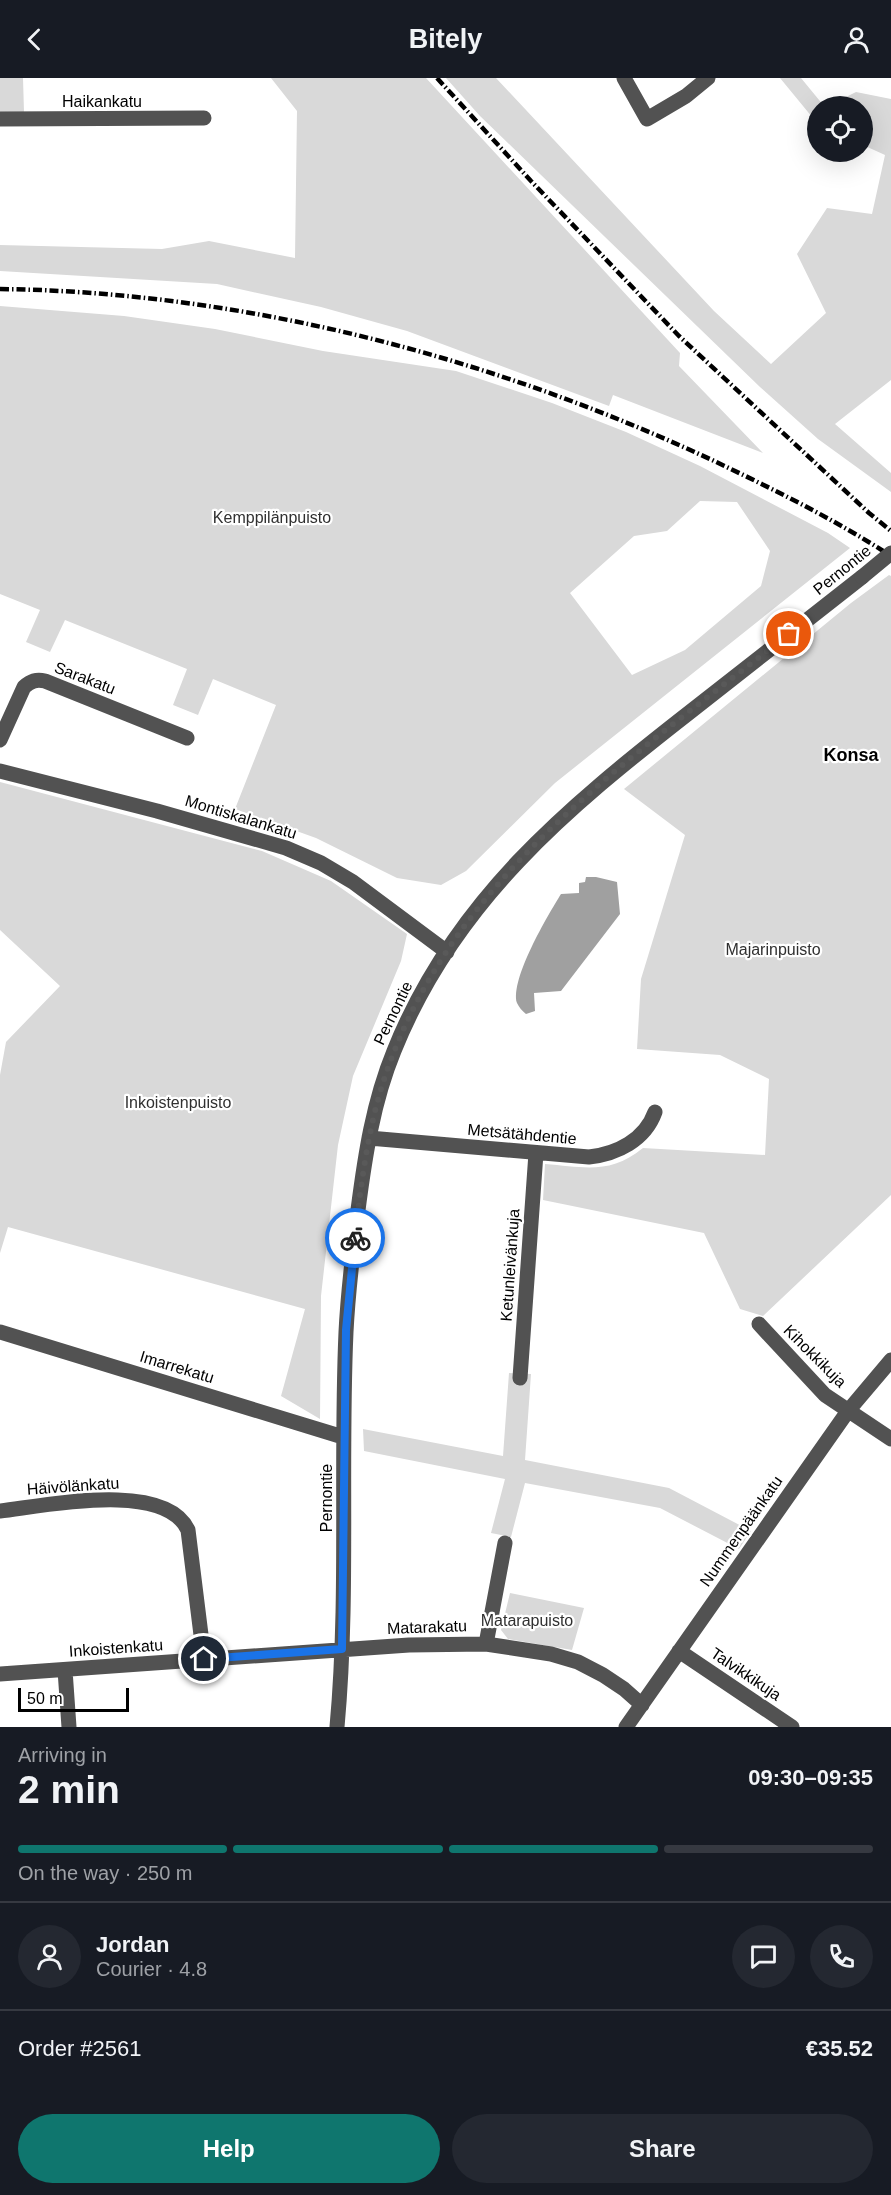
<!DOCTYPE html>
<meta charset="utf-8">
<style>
:root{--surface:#171b24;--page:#242831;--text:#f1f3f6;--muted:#9ea1a6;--line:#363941;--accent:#0f766e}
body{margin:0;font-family:Arial,sans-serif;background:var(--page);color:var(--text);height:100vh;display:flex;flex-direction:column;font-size:22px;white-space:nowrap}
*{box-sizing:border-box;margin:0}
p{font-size:20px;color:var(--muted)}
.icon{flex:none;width:33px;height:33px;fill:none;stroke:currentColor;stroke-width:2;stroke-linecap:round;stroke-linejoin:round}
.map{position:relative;height:1649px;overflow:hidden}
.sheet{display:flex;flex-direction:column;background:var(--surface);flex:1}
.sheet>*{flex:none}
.fabs{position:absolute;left:807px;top:18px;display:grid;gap:12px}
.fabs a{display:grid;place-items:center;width:66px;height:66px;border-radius:50%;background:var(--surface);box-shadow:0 6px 24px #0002;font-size:30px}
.scale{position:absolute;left:18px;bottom:15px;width:111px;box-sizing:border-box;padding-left:6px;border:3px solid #000;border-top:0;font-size:16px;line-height:21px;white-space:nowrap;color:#000;-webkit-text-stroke:4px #fff;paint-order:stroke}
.pin{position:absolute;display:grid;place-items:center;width:51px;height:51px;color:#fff;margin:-26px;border:3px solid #fff;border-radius:50%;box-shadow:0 2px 6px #0007}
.courier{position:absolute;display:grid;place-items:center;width:60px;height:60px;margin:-30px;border:4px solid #1a73e8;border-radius:50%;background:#fff;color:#222;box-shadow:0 2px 8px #0007}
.head em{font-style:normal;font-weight:700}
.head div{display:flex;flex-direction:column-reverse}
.head{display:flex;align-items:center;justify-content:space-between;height:102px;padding:0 18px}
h1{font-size:39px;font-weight:700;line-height:45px}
.bar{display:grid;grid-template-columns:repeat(4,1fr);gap:9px 6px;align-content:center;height:72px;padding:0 18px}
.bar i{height:8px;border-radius:4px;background:var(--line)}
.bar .selected{background:var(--accent)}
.bar p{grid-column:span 4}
.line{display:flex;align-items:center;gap:15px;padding:0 18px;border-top:2px solid var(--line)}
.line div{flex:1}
.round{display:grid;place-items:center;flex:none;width:63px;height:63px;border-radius:32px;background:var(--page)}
.primary-button{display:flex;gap:12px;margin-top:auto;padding:12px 18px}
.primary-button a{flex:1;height:69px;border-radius:36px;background:var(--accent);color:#fff;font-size:24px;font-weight:700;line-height:69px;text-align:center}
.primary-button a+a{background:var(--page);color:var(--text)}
header{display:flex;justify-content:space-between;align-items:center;height:78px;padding:0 18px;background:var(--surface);font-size:27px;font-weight:700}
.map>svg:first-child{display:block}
.green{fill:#d9d9d9;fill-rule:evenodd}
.water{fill:#a0a0a0}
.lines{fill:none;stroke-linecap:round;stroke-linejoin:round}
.minor{stroke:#525252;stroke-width:15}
.rail{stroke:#000;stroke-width:4.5;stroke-dasharray:9 3 1.5 3;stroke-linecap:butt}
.minor-bridge{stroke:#525252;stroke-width:15}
.done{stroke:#595959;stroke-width:6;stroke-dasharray:0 10.8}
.route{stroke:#1a73e8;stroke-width:8}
.labels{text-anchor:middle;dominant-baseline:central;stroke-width:4.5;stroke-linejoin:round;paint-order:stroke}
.street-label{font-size:16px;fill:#000;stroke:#fff}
.park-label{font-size:16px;fill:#303030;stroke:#fff}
.neighbourhood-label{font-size:18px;font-weight:bold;fill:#000;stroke:#fff}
</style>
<header><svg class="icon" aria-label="back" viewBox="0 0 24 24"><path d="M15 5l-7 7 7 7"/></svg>Bitely<svg class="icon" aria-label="person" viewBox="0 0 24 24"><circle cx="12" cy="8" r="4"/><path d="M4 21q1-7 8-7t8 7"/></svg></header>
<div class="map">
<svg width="891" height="1649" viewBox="0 0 891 1649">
<rect width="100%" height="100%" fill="#fff"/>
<path class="green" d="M0,0H23L24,34H0Z
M271,0H426L680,275L679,288L763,375L613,317L609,328L407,253L321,229L217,206L0,193V167L162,171L209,163L295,180L297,33Z
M446,0H496L714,233L771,286L826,235L797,176L827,130L872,136L885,77L863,67L862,28H828L856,14L891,21V302L835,346L891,395V414L818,361L760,309L480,38Z
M780,0H801L824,28H818L817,45Z
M0,228L124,238L215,251L323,273L456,293L552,325L626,354L700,388L828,455L850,470L555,705L466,793L441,807L397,800L316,760L235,731L276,627L213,601L198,637L173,627L187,591L65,542L50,574L26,564L40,532L0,516ZM700,423L737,424L770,473L761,508L685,572L632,597L570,515L634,458L667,453Z
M889,497L891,498V1117L763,1238L740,1231L704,1155L543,1122L545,1086C584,1089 610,1097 643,1070L765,1077L769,1001L720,977L637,971L641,901L685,757L624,711L851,525Z
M0,704L262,773L331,803L407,856L401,883L353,998L338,1067L321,1218L320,1341L281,1318L305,1231L8,1149L0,1175V997L6,964L60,908L0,852Z
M509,1295L531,1296L525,1382L669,1410L751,1453L739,1471L660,1430L525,1405L511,1459L491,1455L505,1401L364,1373L363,1351L503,1378Z
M510,1515L584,1530L572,1572L508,1561L501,1552Z"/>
<path class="water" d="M586,799H596L617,804L620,836L561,913L534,915L535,933L526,936C522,933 519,929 517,925C510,901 548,837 561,816L579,815V805L585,804Z"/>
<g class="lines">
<path class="minor" d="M624,0L647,41L686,18L708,0
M0,41L204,40
M0,662L24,609C31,603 36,601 45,603L187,660
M0,693L157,733L286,770L321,785L353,804L447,874
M369,1060L589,1079C617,1076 645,1062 655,1034
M759,1246L825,1317L891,1361
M0,1254L343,1359
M520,1300L536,1075
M0,1433C44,1428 165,1402 188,1452L204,1581
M486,1566L505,1465
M679,1573L792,1649
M65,1592L69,1649
M0,1596L409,1567L486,1566L551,1576L578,1584L603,1597L624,1611L642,1627
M337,1649C349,1518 340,1386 346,1254C348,1213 353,1172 358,1132C365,1078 373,1024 394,973C454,823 567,730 690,634C747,589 805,544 862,499
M626,1649L848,1333L891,1282"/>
<path class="rail" d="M437,0L531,103L679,258L869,435L891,453
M0,211C244,214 491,279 712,382C773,411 834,441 891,478"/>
<path class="minor-bridge" d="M862,499L891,475"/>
</g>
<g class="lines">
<path class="done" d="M355,1160C362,1097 370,1033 394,974C467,788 638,675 789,556"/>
<path class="route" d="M204,1581L342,1571L346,1252L355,1160"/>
</g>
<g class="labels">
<g class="street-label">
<text x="102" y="23">Haikankatu</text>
<text transform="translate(842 492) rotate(-39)">Pernontie</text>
<text transform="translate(85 600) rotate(21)">Sarakatu</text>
<text transform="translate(241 739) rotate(17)">Montiskalankatu</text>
<text transform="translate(393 935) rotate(-64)">Pernontie</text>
<text transform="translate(522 1056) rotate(5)">Metsätähdentie</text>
<text transform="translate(510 1187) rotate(-86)">Ketunleivänkuja</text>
<text transform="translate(815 1278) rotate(45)">Kihokkikuja</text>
<text transform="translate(177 1289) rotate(17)">Imarrekatu</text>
<text transform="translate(73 1408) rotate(-4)">Häivölänkatu</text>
<text transform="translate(326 1420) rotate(-90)">Pernontie</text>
<text transform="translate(741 1453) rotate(-55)">Nummenpäänkatu</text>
<text transform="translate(427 1549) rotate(-2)">Matarakatu</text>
<text transform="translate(116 1570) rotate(-4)">Inkoistenkatu</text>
<text transform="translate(746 1596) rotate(34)">Talvikkikuja</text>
</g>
<g class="park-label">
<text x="272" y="439">Kemppilänpuisto</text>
<text x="773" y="871">Majarinpuisto</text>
<text x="178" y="1024">Inkoistenpuisto</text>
<text x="527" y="1542">Matarapuisto</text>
</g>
<g class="neighbourhood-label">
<text x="851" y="677">Konsa</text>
</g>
</g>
</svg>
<div class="fabs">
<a><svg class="icon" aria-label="locate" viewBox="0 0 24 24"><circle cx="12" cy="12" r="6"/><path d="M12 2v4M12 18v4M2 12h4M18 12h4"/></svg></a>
</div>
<div class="scale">50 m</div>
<div class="pin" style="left:789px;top:556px;background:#ea580c"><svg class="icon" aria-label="bag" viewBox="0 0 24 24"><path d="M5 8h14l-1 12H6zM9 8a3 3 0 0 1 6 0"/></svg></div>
<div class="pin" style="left:204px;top:1581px;background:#1f2937"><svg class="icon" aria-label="home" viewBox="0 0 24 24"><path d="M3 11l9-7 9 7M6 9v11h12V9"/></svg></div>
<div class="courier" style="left:355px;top:1160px"><svg class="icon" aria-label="bike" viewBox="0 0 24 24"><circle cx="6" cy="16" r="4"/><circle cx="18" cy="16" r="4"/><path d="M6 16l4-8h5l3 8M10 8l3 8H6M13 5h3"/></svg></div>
</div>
<section class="sheet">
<div class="head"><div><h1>2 min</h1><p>Arriving in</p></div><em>09:30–09:35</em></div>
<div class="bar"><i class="selected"></i><i class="selected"></i><i class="selected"></i><i></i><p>On the way · 250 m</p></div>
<div class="line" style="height:108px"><a class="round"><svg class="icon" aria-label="person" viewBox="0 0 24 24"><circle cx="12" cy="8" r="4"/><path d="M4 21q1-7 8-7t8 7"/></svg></a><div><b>Jordan</b><p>Courier · 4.8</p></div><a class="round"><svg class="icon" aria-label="chat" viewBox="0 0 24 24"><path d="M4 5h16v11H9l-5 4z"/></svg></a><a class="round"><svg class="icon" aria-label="phone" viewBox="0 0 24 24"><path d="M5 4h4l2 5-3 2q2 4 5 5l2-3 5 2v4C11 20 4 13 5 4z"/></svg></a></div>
<div class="line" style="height:78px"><div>Order #2561</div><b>€35.52</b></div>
<div class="primary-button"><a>Help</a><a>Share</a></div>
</section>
